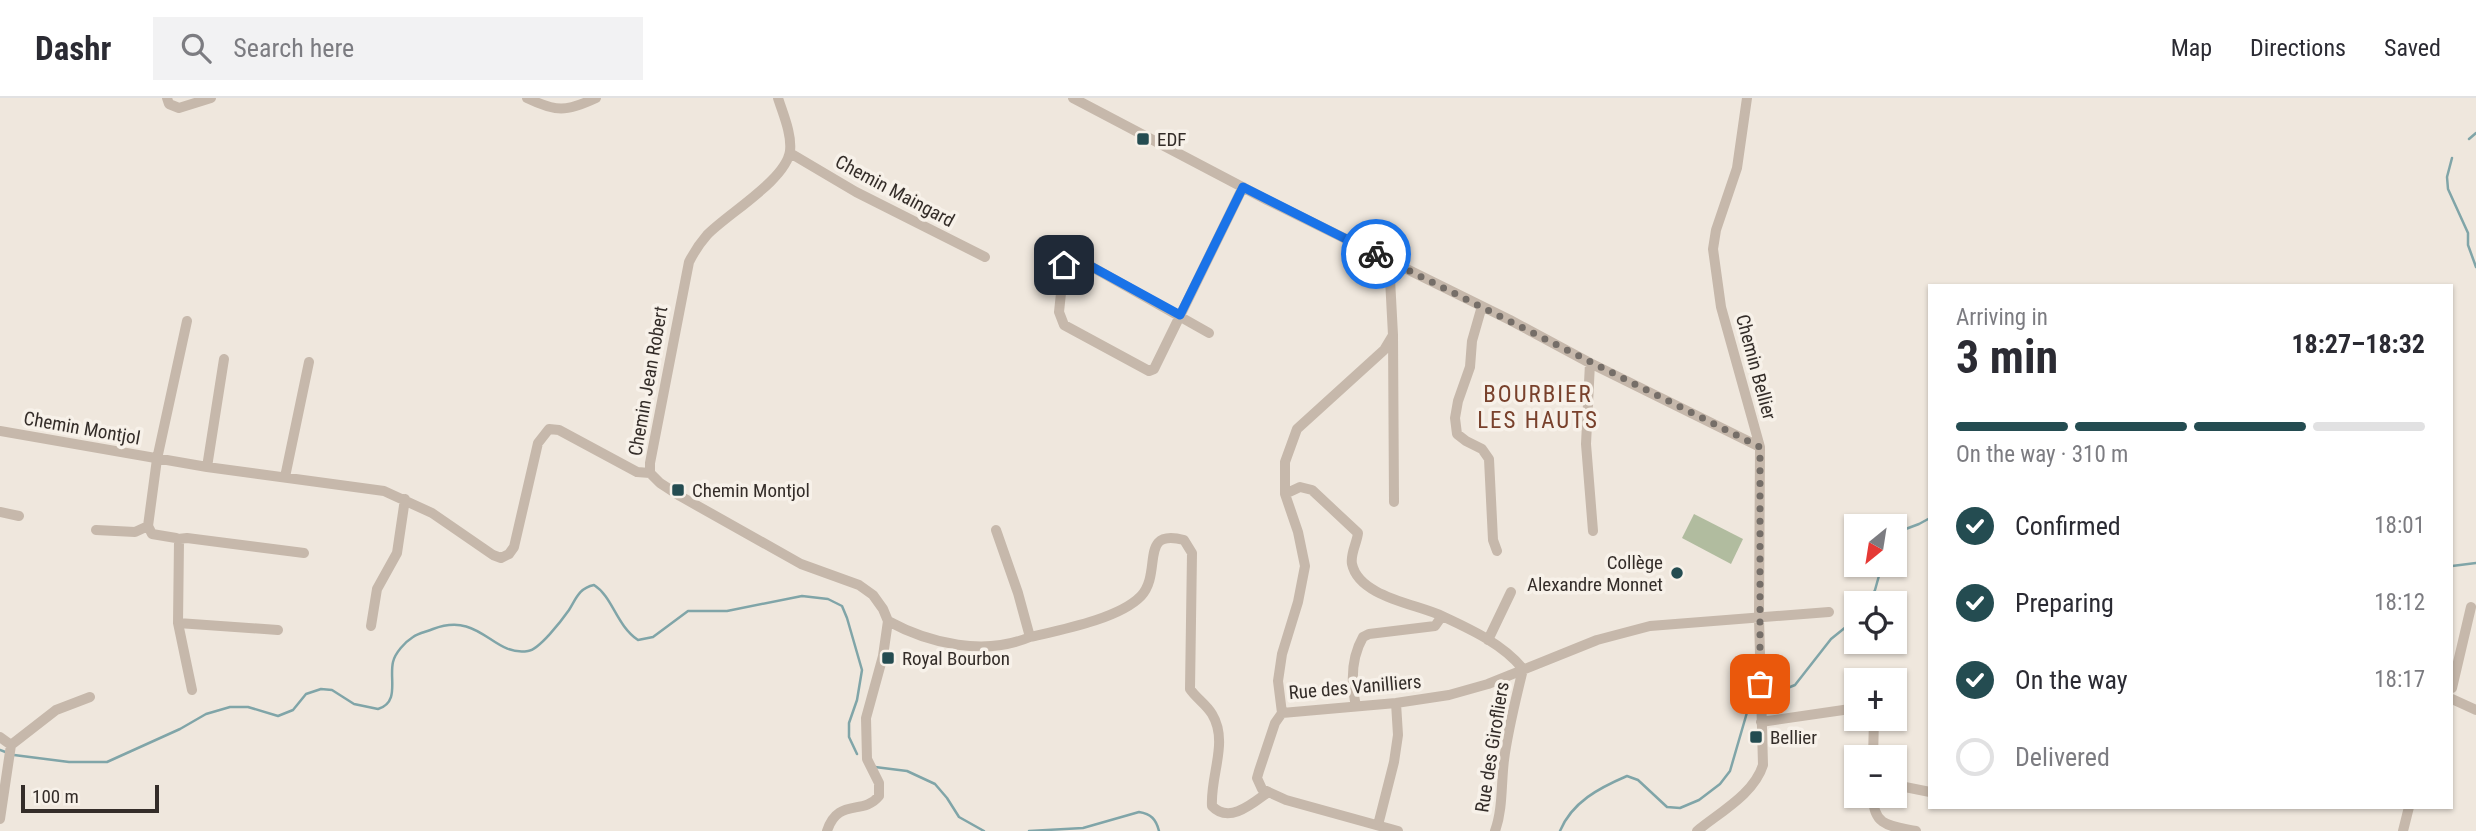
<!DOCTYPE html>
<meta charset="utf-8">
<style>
:root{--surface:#fff;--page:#f2f2f3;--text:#2b2b33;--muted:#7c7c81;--line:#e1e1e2;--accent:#244c51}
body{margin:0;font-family:"Roboto Condensed",sans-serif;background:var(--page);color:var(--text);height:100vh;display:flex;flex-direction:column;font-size:26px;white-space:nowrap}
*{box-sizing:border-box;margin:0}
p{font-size:23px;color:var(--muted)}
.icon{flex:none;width:38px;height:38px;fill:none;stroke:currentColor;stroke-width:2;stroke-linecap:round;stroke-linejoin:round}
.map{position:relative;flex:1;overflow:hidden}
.details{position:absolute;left:1928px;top:186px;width:525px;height:525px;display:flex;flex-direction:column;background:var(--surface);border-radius:0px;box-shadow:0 2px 5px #0004}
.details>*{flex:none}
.needle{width:46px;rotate:210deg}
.fabs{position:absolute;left:1844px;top:416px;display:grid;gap:14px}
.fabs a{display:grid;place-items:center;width:63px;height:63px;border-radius:0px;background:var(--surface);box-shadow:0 2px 5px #0004;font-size:35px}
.scale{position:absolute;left:21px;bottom:18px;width:138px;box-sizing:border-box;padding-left:7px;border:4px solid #342d29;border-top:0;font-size:19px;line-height:24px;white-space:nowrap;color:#342d29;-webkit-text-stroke:5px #f7f1e9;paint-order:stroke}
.pin{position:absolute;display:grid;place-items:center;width:60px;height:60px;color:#fff;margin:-30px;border-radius:14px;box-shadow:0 4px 10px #0006}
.courier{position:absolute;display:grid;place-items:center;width:70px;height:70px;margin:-35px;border:5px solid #1a73e8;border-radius:50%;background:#fff;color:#222;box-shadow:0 2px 9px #0007}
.summary em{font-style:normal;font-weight:700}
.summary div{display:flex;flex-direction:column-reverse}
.summary{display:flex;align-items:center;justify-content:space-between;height:119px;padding:0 28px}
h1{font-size:46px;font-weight:700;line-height:52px}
.bar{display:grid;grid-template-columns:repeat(4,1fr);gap:10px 7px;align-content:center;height:84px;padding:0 28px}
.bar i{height:9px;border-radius:5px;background:var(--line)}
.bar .active{background:var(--accent)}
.bar p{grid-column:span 4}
ol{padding:0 28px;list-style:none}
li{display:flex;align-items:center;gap:21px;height:77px}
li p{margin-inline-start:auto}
li .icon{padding:7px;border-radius:50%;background:var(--accent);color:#fff;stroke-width:4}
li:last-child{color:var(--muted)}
li i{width:38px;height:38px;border:4px solid var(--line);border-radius:50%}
header{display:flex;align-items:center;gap:42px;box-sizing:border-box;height:98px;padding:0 35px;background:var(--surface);border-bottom:2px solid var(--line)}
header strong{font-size:33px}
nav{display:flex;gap:38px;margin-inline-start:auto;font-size:24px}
.search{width:490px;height:63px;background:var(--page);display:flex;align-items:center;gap:18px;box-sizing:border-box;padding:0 24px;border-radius:0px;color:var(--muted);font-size:26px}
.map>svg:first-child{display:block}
.green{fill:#b1bc9f}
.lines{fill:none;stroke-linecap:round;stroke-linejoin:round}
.stream{stroke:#80a5a8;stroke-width:2.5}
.minor{stroke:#c6b8ab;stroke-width:10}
.done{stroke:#756e68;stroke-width:7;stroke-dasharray:0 12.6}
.route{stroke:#1a73e8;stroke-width:9}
.poi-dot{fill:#244c51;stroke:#f7f1e9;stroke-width:2.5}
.labels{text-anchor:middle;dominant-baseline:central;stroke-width:7;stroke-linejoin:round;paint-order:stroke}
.poi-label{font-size:19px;fill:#342d29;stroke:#f7f1e9;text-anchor:start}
.street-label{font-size:19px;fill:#342d29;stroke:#f7f1e9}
.quarter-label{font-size:23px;letter-spacing:2px;fill:#79412c;stroke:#f7f1e9}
</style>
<header>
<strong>Dashr</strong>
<div class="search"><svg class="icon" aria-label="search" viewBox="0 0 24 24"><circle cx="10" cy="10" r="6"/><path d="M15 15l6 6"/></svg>Search here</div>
<nav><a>Map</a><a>Directions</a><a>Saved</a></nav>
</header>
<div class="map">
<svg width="2476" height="733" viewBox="0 0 2476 733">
<rect width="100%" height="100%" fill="#efe7dd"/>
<path class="green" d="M1694,416L1743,441L1731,466L1682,440Z"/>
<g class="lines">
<path class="stream" d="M2469,41L2476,35
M2452,60L2447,79L2448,91L2468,135V147L2476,169
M1895,435L1919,426L1930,420
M2452,468L2476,465
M1867,506L1875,492L1882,467
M1768,598L1795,587L1831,541L1857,520
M0,652L8,655
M14,657L69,664H107L180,631L206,616L230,609H248L278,618L293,612L306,596L321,591L332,592L354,606L378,611C400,604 389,581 393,564C395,555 405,544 413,539C419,535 426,534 433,531C481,513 492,559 528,553C539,552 562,522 569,512C576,501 579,490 594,487C613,499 616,527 638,542L653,539L688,513H727L802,498L828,501L842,508L847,520L862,572L857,602L849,625V639L857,656
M875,669L907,673L935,686L947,700L959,719L984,733
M1029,733L1083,730L1139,714C1151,716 1156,721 1159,733
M1560,733C1572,704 1599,690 1627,678L1638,682L1667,709L1680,710L1699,702L1720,686L1730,673L1748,611"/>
<path class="minor" d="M167,0L169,6L179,10L211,0
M527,0C556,14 566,14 596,0
M778,0C783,16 792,36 790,53C786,82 727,116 707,137C700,145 694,154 689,164L650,365V375L660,385L680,398L801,466L859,487L873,497L883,511L888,523L883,558L866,620L867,661L879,685V698C863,718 838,699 827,733
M1073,0L1267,102L1510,222L1590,265L1760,349
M790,55L856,94L985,159
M1389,162L1393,237L1394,404
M1482,208L1472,243L1470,269L1458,303L1455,320L1457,336L1466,343L1482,351L1489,361L1493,442L1497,453
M187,223L157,361L148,428L152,436L176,440L179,443L178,525L192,592
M1209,235L1076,160L1071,158L1066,162L1064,167L1059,214L1064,227L1149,273L1154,271L1243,89
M1590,265L1586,346L1593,433
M0,333L207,369L384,393L432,415L493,457L501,460L509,456L514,449L538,345L549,331L559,332L637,374L650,375
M207,369L224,261
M285,379L309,264
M1285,396L1300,389L1312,392L1358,435C1357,445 1350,456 1352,466C1359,499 1417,506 1442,518C1470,531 1503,546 1523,571C1516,601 1508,631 1504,662C1501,686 1503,711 1495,733
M0,414L19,418
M96,432L135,434L148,428
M178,441L187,440L304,455
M888,523C930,546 985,558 1030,539L1018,495L996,432
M178,525L278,532
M371,528L377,491L397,455L405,401
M1030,539C1060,532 1119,521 1141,498C1163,474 1138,430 1184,442L1192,455L1190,591C1196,600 1206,606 1212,616C1229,644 1210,677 1212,708C1229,726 1252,706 1267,695
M1488,542L1511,494
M2452,590L2471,509
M2452,601L2476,612
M1356,608C1351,585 1351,560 1363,539L1369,536L1435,528L1442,518
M1282,615L1396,605L1449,597L1488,586L1597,542L1650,528L1829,514
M1282,615L1278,583L1282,556L1298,504L1305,468L1298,434L1285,396V364L1297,331L1384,252L1393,237
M1282,615L1275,625L1259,673L1257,680L1262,691L1286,702L1398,733
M1761,624L1857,610
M0,639L11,647L0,721
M11,647L56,612L90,599
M1873,660L1874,621
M1895,687L1930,694
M1873,698C1873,729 1891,728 1916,733
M1378,727L1394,664L1398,637L1396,605
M1697,733C1720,714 1754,696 1763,667L1759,520L1760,349L1721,209L1713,151L1716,132L1737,70L1747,0
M2403,733L2409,709"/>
</g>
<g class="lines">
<path class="done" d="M1376,156L1760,349V586"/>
<path class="route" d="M1064,167L1066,162L1071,158L1076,160L1180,217L1243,89L1376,156"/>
</g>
<g class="poi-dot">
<rect x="1136" y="34" width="14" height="14" rx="3.5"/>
<rect x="671" y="385" width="14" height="14" rx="3.5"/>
<circle cx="1677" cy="475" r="7"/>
<rect x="881" y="553" width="14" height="14" rx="3.5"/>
<rect x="1749" y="632" width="14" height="14" rx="3.5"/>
</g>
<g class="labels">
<g class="poi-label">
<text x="1157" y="41">EDF</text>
<text x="692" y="392">Chemin Montjol</text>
<text x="1663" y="464" text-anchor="end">Collège<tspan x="1663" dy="22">Alexandre Monnet</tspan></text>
<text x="902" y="560">Royal Bourbon</text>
<text x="1770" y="639">Bellier</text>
</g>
<g class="street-label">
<text transform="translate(895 93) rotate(28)">Chemin Maingard</text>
<text transform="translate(1756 269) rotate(75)">Chemin Bellier</text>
<text transform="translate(648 283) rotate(-80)">Chemin Jean Robert</text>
<text transform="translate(82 330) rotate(10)">Chemin Montjol</text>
<text transform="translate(1355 589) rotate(-5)">Rue des Vanilliers</text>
<text transform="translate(1492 649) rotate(-81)">Rue des Girofliers</text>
</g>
<g class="quarter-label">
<text x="1538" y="296">BOURBIER<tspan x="1538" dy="26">LES HAUTS</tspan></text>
</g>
</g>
</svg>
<div class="fabs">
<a><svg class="needle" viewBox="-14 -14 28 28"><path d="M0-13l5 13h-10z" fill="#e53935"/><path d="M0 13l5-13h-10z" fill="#7c7c81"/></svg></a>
<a><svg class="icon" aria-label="locate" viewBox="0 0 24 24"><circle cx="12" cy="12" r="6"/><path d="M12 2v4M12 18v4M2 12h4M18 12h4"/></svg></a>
<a>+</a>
<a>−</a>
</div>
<div class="scale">100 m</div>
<div class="pin" style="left:1760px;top:586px;background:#ea580c"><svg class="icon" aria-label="bag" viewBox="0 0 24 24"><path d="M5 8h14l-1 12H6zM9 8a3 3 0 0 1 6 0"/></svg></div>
<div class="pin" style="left:1064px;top:167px;background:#1f2937"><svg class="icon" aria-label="home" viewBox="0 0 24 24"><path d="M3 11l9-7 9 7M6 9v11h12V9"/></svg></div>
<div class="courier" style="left:1376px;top:156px"><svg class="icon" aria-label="bike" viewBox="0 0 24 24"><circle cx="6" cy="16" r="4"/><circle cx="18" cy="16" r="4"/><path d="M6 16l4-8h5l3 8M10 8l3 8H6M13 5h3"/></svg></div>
<section class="details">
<div class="summary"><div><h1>3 min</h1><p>Arriving in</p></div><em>18:27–18:32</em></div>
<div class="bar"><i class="active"></i><i class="active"></i><i class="active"></i><i></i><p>On the way · 310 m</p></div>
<ol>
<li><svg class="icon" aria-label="check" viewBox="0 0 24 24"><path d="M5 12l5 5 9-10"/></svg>Confirmed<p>18:01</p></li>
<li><svg class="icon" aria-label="check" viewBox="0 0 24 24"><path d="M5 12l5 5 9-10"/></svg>Preparing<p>18:12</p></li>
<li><svg class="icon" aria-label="check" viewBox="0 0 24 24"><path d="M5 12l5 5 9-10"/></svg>On the way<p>18:17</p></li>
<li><i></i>Delivered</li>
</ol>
</section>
</div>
